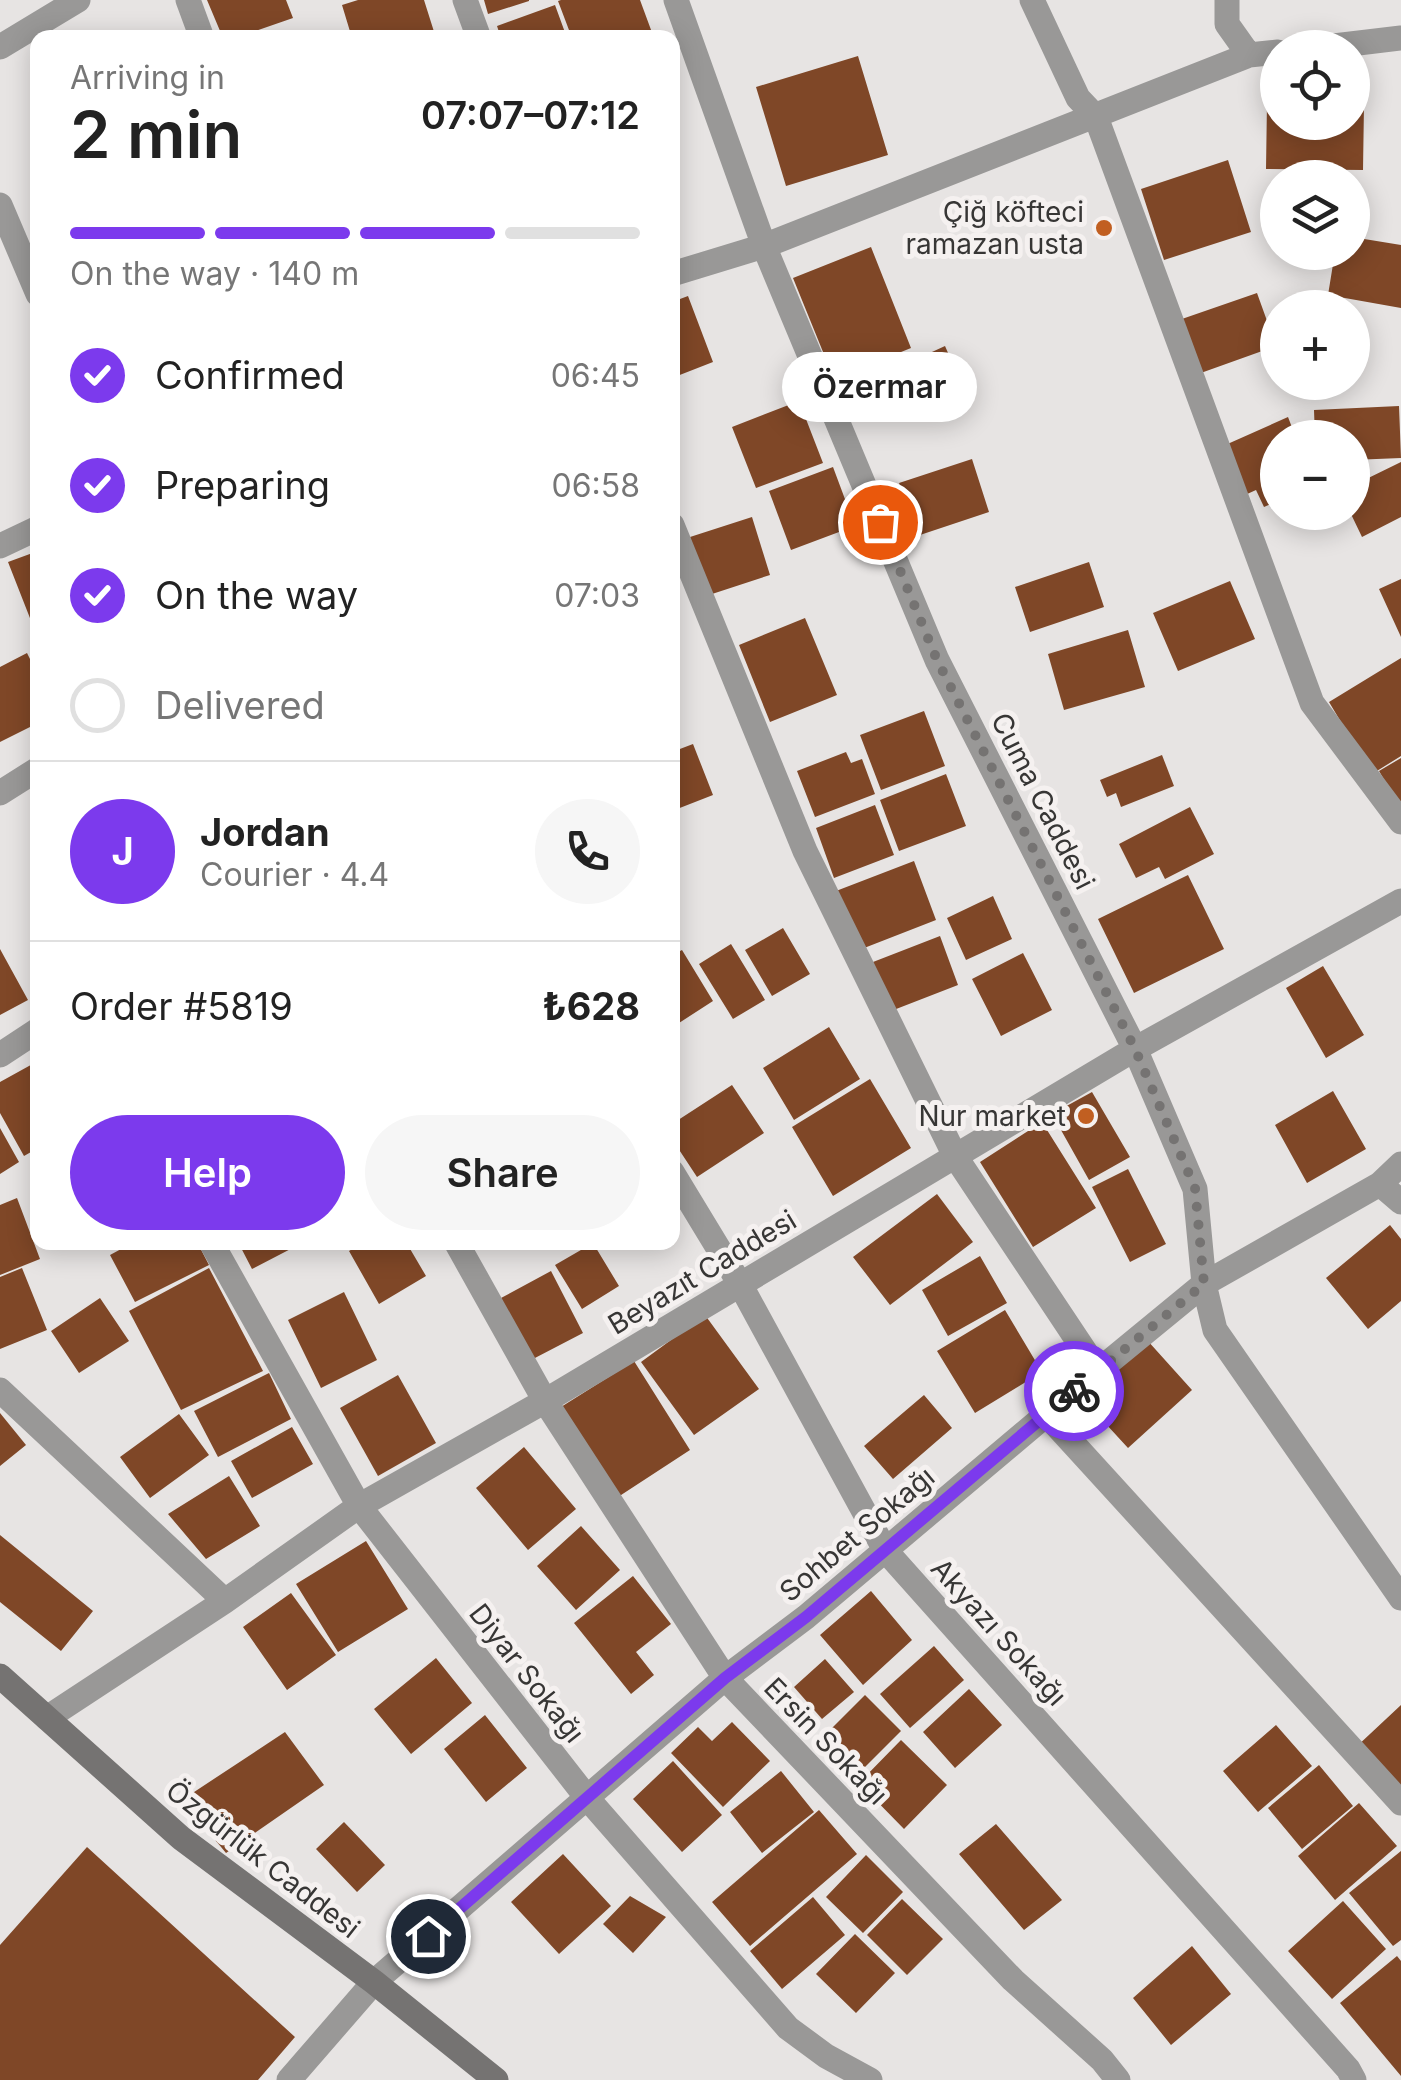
<!DOCTYPE html>
<meta charset="utf-8">
<style>
:root{--surface:#fff;--page:#f6f6f6;--text:#222;--muted:#767676;--line:#e0e0e0;--accent:#7c3aed}
body{margin:0;font-family:Inter,sans-serif;background:var(--page);color:var(--text);height:100vh;display:flex;flex-direction:column;font-size:38px;white-space:nowrap}
*{box-sizing:border-box;margin:0}
p{font-size:32px;color:var(--muted)}
.icon{flex:none;width:55px;height:55px;fill:none;stroke:currentColor;stroke-width:2;stroke-linecap:round;stroke-linejoin:round}
.map{position:relative;flex:1;overflow:hidden}
.sheet{position:absolute;left:30px;top:30px;width:650px;height:1220px;display:flex;flex-direction:column;background:var(--surface);border-radius:20px;box-shadow:0 5px 25px #0003}
.sheet>*{flex:none}
.tools{position:absolute;left:1260px;top:30px;display:grid;gap:20px}
.tools a{display:grid;place-items:center;width:110px;height:110px;border-radius:50%;background:var(--surface);box-shadow:0 5px 25px #0003;font-size:50px}
.pin{position:absolute;display:grid;place-items:center;width:85px;height:85px;color:#fff;margin:-42px;border:5px solid #fff;border-radius:50%;box-shadow:0 2px 10px #0007}
.courier{position:absolute;display:grid;place-items:center;width:100px;height:100px;margin:-50px;border:8px solid #7c3aed;border-radius:50%;background:#fff;color:#222;box-shadow:0 2px 12px #0007}
.bubble{position:absolute;height:70px;border-radius:35px;background:var(--surface);box-shadow:0 5px 25px #0003;font-size:32px;font-weight:600;line-height:70px;text-align:center}
.headline em{font-style:normal;font-weight:600}
.headline div{display:flex;flex-direction:column-reverse}
.headline{display:flex;align-items:center;justify-content:space-between;height:170px;padding:0 40px}
h1{font-size:65px;font-weight:600;line-height:75px}
.bar{display:grid;grid-template-columns:repeat(4,1fr);gap:15px 10px;align-content:center;height:120px;padding:0 40px}
.bar i{height:12px;border-radius:8px;background:var(--line)}
.bar .active{background:var(--accent)}
.bar p{grid-column:span 4}
.line{display:flex;align-items:center;gap:25px;padding:0 40px;border-top:2px solid var(--line)}
.line div{flex:1}
.round{display:grid;place-items:center;flex:none;width:105px;height:105px;border-radius:52px;background:var(--page)}
ol{padding:0 40px;list-style:none}
li{display:flex;align-items:center;gap:30px;height:110px}
li p{margin-inline-start:auto}
li .icon{padding:10px;border-radius:50%;background:var(--accent);color:#fff;stroke-width:4}
li:last-child{color:var(--muted)}
li i{width:55px;height:55px;border:5px solid var(--line);border-radius:50%}
.action{display:flex;gap:20px;margin-top:auto;padding:20px 40px}
.action a{flex:1;height:115px;border-radius:60px;background:var(--accent);color:#fff;font-size:40px;font-weight:600;line-height:115px;text-align:center}
.action a+a{background:var(--page);color:var(--text)}
.map>svg:first-child{display:block}
.building{fill:#7f4727}
.lines{fill:none;stroke-linecap:round;stroke-linejoin:round}
.street{stroke:#999897;stroke-width:25}
.secondary{stroke:#757372;stroke-width:25}
.done{stroke:#757372;stroke-width:10;stroke-dasharray:0 18}
.route{stroke:#7c3aed;stroke-width:12}
.poi-dot{fill:#c15f21;stroke:#f5f1f0;stroke-width:4}
.labels{text-anchor:middle;dominant-baseline:central;stroke-width:10;stroke-linejoin:round;paint-order:stroke}
.poi-label{font-size:28px;fill:#373635;stroke:#f5f1f0;text-anchor:end}
.street-label{font-size:28px;fill:#373635;stroke:#f5f1f0}
</style>
<div class="map">
<svg width="1401" height="2080" viewBox="0 0 1401 2080">
<rect width="100%" height="100%" fill="#e7e4e3"/>
<path class="building" d="M207,0H286L293,18L235,38H223Z
M358,0H424L436,38H352L342,5Z
M484,0H529V1L488,14Z
M561,0H640L654,38H572L558,1Z
M555,5L567,38H501L497,26Z
M858,56L888,155L786,186L756,87Z
M1267,102H1278V122H1352V103L1364,104L1363,170L1266,169Z
M1228,160L1251,232L1164,260L1141,189Z
M1352,237L1401,245V308L1328,295L1335,252H1352Z
M871,247L911,348L834,379L793,278Z
M1257,293L1276,346L1198,374L1179,320Z
M688,296L713,362L672,378V302Z
M945,346L959,378L935,389L921,357Z
M799,401L823,463L756,488L732,427Z
M1399,406L1401,458L1352,460V438H1315L1314,410Z
M1288,417L1296,438H1278V501L1264,507L1256,490L1245,495L1223,446Z
M972,459L989,512L917,536L899,483Z
M1401,462V517L1362,537L1350,512H1352V486Z
M833,467L855,526L791,550L769,491Z
M752,517L770,575L709,595L690,537Z
M38,551V636H37L8,562Z
M1089,562L1104,607L1030,632L1015,587Z
M1401,579V637L1379,589Z
M1230,581L1255,639L1178,671L1153,613Z
M805,618L837,695L770,722L739,645Z
M1128,630L1145,687L1064,710L1048,654Z
M27,653L38,675V723L0,742V667Z
M1401,658V756L1372,774L1329,702Z
M924,711L945,766L881,790L860,735Z
M693,744L713,795L672,811V752Z
M846,752L851,763L862,759L875,794L815,817L797,771Z
M1162,755L1174,786L1121,807L1116,793L1107,797L1100,780Z
M1401,758V809L1379,771Z
M946,774L966,826L899,851L880,800Z
M875,805L894,855L834,878L816,828Z
M1190,807L1214,854L1165,879L1159,867L1136,878L1119,844Z
M914,861L936,920L859,950L836,891Z
M1188,875L1224,949L1134,993L1098,919Z
M993,896L1012,939L966,960L947,918Z
M783,928L810,974L772,996L745,950Z
M940,936L958,985L891,1011L873,962Z
M731,944L765,1000L733,1019L699,964Z
M0,949L28,1000L0,1015Z
M682,950L713,1001L679,1023L672,1013V955Z
M1023,953L1052,1010L1001,1036L972,979Z
M1323,966L1364,1035L1326,1058L1286,988Z
M829,1027L860,1079L794,1120L763,1068Z
M38,1061V1148L24,1156L0,1113V1082Z
M870,1079L911,1148L833,1196L792,1127Z
M732,1085L764,1133L697,1177L672,1139V1124Z
M1333,1091L1366,1149L1307,1183L1275,1125Z
M1092,1092L1130,1157L1089,1180L1052,1114Z
M1042,1122L1096,1208L1033,1247L980,1162Z
M0,1128L19,1162L0,1174Z
M1128,1169L1166,1244L1130,1262L1092,1187Z
M937,1194L973,1242L890,1305L853,1257Z
M17,1198L40,1259L0,1275V1205Z
M1390,1225L1401,1239V1301L1368,1329L1326,1278Z
M134,1242H197L209,1265L135,1302L110,1255Z
M238,1242H304L252,1269Z
M364,1242H406L426,1276L379,1304L349,1251Z
M593,1243L619,1286L582,1309L555,1265Z
M980,1256L1007,1303L948,1336L922,1290Z
M22,1268L47,1330L0,1349V1277Z
M209,1268L263,1371L181,1410L129,1311Z
M551,1271L583,1333L533,1359L501,1298Z
M344,1292L377,1360L321,1388L288,1320Z
M100,1298L129,1341L79,1373L51,1331Z
M1005,1310L1042,1372L975,1413L937,1351Z
M705,1315L759,1389L694,1435L641,1362Z
M1147,1340L1192,1390L1128,1448L1083,1399Z
M634,1361L690,1450L618,1497L561,1407Z
M269,1373L291,1419L218,1457L194,1411Z
M398,1375L436,1443L378,1476L340,1408Z
M924,1395L952,1428L893,1479L864,1446Z
M0,1413L26,1445L0,1466Z
M179,1414L209,1455L150,1498L120,1457Z
M292,1427L313,1464L252,1498L231,1461Z
M524,1447L576,1509L528,1550L476,1488Z
M229,1476L260,1526L206,1559L168,1514Z
M581,1526L620,1570L576,1610L537,1566Z
M0,1535L93,1611L61,1651L0,1602Z
M366,1541L408,1609L338,1652L296,1584Z
M633,1576L671,1624L636,1652L654,1675L631,1694L574,1623Z
M871,1591L912,1640L863,1685L820,1635Z
M291,1593L336,1655L287,1690L243,1627Z
M934,1646L964,1680L910,1728L880,1694Z
M436,1658L472,1703L411,1754L374,1709Z
M825,1659L854,1692L822,1719L794,1687Z
M969,1689L1002,1725L955,1768L923,1732Z
M865,1695L901,1731L851,1781L815,1745Z
M1401,1705V1798L1355,1748Z
M485,1715L527,1768L486,1802L444,1749Z
M732,1722L770,1761L723,1807L671,1753L698,1727L712,1741Z
M1276,1725L1312,1766L1258,1812L1223,1771Z
M285,1732L324,1785L226,1853L182,1800Z
M901,1740L947,1785L904,1829L859,1783Z
M673,1761L722,1815L682,1852L633,1799Z
M1319,1765L1353,1806L1302,1849L1268,1808Z
M781,1771L814,1812L762,1853L730,1812Z
M1359,1803L1397,1846L1335,1900L1298,1856Z
M819,1810L857,1854L750,1946L712,1902Z
M344,1822L385,1865L357,1892L316,1849Z
M996,1824L1062,1900L1024,1930L959,1854Z
M87,1847L295,2037L258,2080H0V1945Z
M1401,1851V1940L1393,1946L1349,1893Z
M563,1854L611,1906L559,1954L511,1902Z
M866,1855L903,1892L863,1933L826,1897Z
M630,1896L666,1917L633,1953L603,1924Z
M813,1897L845,1935L782,1989L750,1951Z
M902,1899L943,1939L907,1975L867,1935Z
M1343,1901L1386,1949L1332,1999L1288,1951Z
M855,1934L895,1973L856,2013L816,1974Z
M1192,1946L1231,1994L1171,2045L1133,1998Z
M1397,1956L1401,1961V2076L1340,2003Z"/>
<g class="lines">
<path class="street" d="M188,0L202,38
M465,0L479,38
M676,0L764,246L937,660L1135,1049L1195,1189L1204,1284L1215,1330L1401,1598
M1032,0L1078,98L1096,117L1312,703L1401,822
M1227,0V24L1249,55
M0,47L78,0
M1317,48L1401,38
M0,205L38,294
M672,274L764,246L1249,55L1278,52
M672,525L805,851L955,1156L1098,1371
M0,546L38,528
M0,793L38,769
M0,1055L38,1030
M672,1172L740,1284L885,1550L1348,2069L1354,2080
M1380,1184L1401,1202
M211,1242L359,1506L588,1799L788,2028L826,2056L870,2080
M456,1242L545,1401L725,1678L1013,1980L1102,2060L1118,2080
M0,1390L225,1601
M1047,1415L1401,1803
M47,1718L225,1601L359,1506L545,1401L1135,1049L1401,901
M289,2080L374,1982L725,1678L806,1617L1098,1371L1204,1284L1380,1184L1401,1164"/>
<path class="secondary" d="M0,1676L181,1838L374,1982L496,2080"/>
</g>
<g class="lines">
<path class="done" d="M880,522L937,660L1135,1049L1195,1188L1204,1284L1074,1391"/>
<path class="route" d="M428,1936L725,1678L806,1617L1074,1391"/>
</g>
<g class="poi-dot">
<circle cx="1104" cy="228" r="10"/>
<circle cx="1086" cy="1116" r="10"/>
</g>
<g class="labels">
<g class="poi-label">
<text x="1084" y="212">Çiğ köfteci<tspan x="1084" dy="32">ramazan usta</tspan></text>
<text x="1066" y="1116">Nur market</text>
</g>
<g class="street-label">
<text transform="translate(1043 801) rotate(63)">Cuma Caddesi</text>
<text transform="translate(702 1272) rotate(-31)">Beyazıt Caddesi</text>
<text transform="translate(857 1534) rotate(-40)">Sohbet Sokağı</text>
<text transform="translate(999 1632) rotate(48)">Akyazı Sokağı</text>
<text transform="translate(527 1673) rotate(52)">Diyar Sokağı</text>
<text transform="translate(826 1741) rotate(46)">Ersin Sokağı</text>
<text transform="translate(263 1859) rotate(38)">Özgürlük Caddesi</text>
</g>
</g>
</svg>
<div class="tools">
<a><svg class="icon" aria-label="locate" viewBox="0 0 24 24"><circle cx="12" cy="12" r="6"/><path d="M12 2v4M12 18v4M2 12h4M18 12h4"/></svg></a>
<a><svg class="icon" aria-label="layers" viewBox="0 0 24 24"><path d="M12 4l9 5-9 5-9-5zM3 14l9 5 9-5"/></svg></a>
<a>+</a>
<a>−</a>
</div>
<div class="pin" style="left:880px;top:522px;background:#ea580c"><svg class="icon" aria-label="bag" viewBox="0 0 24 24"><path d="M5 8h14l-1 12H6zM9 8a3 3 0 0 1 6 0"/></svg></div>
<div class="pin" style="left:428px;top:1936px;background:#1f2937"><svg class="icon" aria-label="home" viewBox="0 0 24 24"><path d="M3 11l9-7 9 7M6 9v11h12V9"/></svg></div>
<div class="courier" style="left:1074px;top:1391px"><svg class="icon" aria-label="bike" viewBox="0 0 24 24"><circle cx="6" cy="16" r="4"/><circle cx="18" cy="16" r="4"/><path d="M6 16l4-8h5l3 8M10 8l3 8H6M13 5h3"/></svg></div>
<div class="bubble" style="left:782px;top:352px;width:195px">Özermar</div>
<section class="sheet">
<div class="headline"><div><h1>2 min</h1><p>Arriving in</p></div><em>07:07–07:12</em></div>
<div class="bar"><i class="active"></i><i class="active"></i><i class="active"></i><i></i><p>On the way · 140 m</p></div>
<ol>
<li><svg class="icon" aria-label="check" viewBox="0 0 24 24"><path d="M5 12l5 5 9-10"/></svg>Confirmed<p>06:45</p></li>
<li><svg class="icon" aria-label="check" viewBox="0 0 24 24"><path d="M5 12l5 5 9-10"/></svg>Preparing<p>06:58</p></li>
<li><svg class="icon" aria-label="check" viewBox="0 0 24 24"><path d="M5 12l5 5 9-10"/></svg>On the way<p>07:03</p></li>
<li><i></i>Delivered</li>
</ol>
<div class="line" style="height:180px"><b class="round" style="background:var(--accent);color:#fff">J</b><div><b>Jordan</b><p>Courier · 4.4</p></div><a class="round"><svg class="icon" aria-label="phone" viewBox="0 0 24 24"><path d="M5 4h4l2 5-3 2q2 4 5 5l2-3 5 2v4C11 20 4 13 5 4z"/></svg></a></div>
<div class="line" style="height:130px"><div>Order #5819</div><b>₺628</b></div>
<div class="action"><a>Help</a><a>Share</a></div>
</section>
</div>
